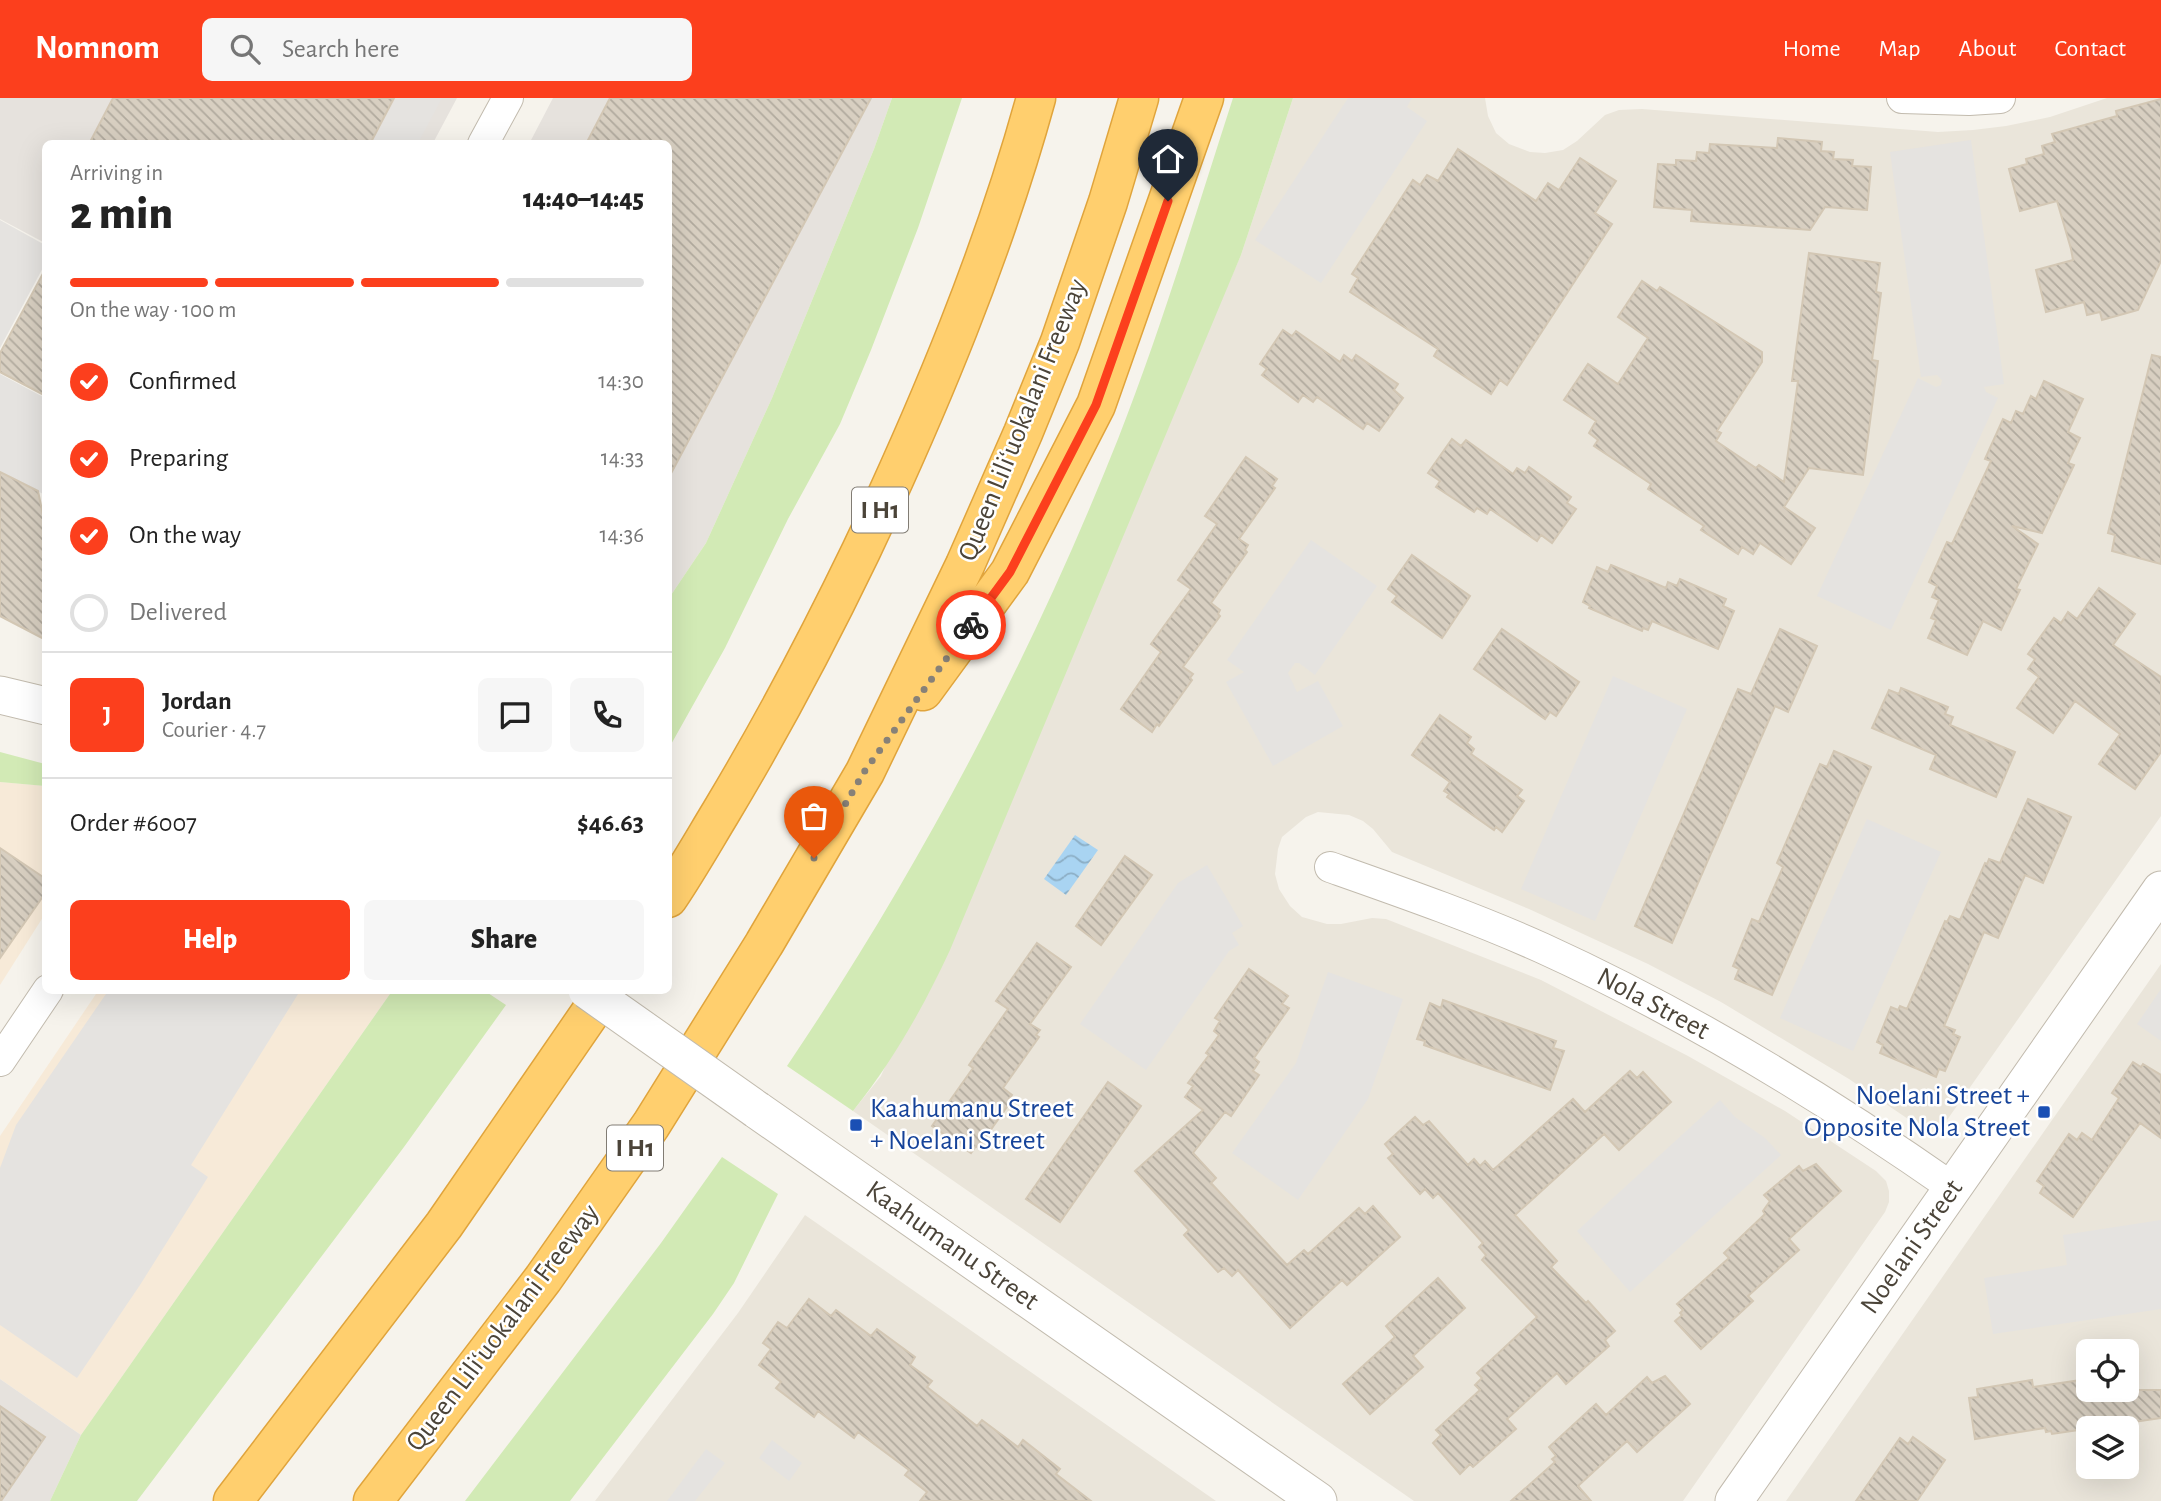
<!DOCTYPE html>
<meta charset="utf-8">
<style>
:root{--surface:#fff;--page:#f6f6f6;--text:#222;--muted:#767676;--line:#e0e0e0;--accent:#fc3f1d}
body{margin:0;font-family:"Alegreya Sans",sans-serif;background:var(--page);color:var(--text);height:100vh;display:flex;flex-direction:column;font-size:26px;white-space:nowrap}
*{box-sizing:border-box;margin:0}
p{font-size:23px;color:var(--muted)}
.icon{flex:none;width:38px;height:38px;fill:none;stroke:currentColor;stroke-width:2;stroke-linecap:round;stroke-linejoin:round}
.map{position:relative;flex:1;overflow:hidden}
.panel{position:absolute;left:42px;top:42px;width:630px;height:854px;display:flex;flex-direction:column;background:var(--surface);border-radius:10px;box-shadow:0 7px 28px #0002}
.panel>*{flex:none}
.controls{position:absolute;left:2076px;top:1241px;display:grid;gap:14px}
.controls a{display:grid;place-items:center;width:63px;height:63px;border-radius:10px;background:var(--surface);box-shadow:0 7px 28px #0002;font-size:35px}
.pin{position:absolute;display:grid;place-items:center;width:60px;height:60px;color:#fff;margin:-72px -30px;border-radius:50% 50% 50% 0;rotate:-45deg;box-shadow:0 0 7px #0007}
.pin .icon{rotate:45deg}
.courier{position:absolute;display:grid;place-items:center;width:70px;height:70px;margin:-35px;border:5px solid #fc3f1d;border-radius:50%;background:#fff;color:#222;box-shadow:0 2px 9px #0007}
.headline em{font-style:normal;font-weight:800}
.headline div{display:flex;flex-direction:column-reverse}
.headline{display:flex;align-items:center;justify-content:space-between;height:119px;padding:0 28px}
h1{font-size:46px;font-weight:800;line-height:52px}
.bar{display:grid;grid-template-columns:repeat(4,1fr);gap:10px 7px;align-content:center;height:84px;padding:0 28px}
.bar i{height:9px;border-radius:5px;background:var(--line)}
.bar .on{background:var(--accent)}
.bar p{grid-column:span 4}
.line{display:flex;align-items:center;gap:18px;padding:0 28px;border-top:2px solid var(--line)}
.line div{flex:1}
.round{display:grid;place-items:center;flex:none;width:74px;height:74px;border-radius:10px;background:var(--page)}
ol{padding:0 28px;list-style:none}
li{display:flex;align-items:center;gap:21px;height:77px}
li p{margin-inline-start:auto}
li .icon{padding:7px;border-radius:50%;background:var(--accent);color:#fff;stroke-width:4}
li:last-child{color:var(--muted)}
li i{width:38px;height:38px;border:4px solid var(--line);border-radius:50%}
.cta{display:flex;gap:14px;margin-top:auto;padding:14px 28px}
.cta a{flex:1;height:80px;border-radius:10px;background:var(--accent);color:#fff;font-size:28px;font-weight:800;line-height:80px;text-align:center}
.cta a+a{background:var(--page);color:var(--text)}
header{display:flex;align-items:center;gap:42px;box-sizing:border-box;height:98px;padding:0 35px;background:var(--accent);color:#fff}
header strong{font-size:33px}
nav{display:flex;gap:38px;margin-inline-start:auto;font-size:24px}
.search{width:490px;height:63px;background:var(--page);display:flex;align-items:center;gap:18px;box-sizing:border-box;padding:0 24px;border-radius:10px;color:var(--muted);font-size:26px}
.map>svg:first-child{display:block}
.residential{fill:#eae5da;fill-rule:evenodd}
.commercial{fill:#f7ead8}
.industrial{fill:#e6e2dd}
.green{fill:#d2eab5}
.parking{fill:#e5e3e0}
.water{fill:url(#water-waves)}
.building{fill:url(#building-back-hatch);stroke:#d3c7b4;stroke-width:2}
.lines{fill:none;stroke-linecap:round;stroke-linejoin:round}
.minor-casing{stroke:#c2bbae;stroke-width:32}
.tertiary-casing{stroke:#c2bbae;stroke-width:39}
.motorway-casing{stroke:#e0a43c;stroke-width:41}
.minor{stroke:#fff;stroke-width:30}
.tertiary{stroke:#fff;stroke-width:37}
.motorway{stroke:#ffcf6e;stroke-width:38}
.tertiary-bridge-casing{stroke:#c2bbae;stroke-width:39;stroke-linecap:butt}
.tertiary-bridge{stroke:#fff;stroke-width:37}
.done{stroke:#878178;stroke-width:7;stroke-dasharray:0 12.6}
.route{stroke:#fc3f1d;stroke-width:9}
.transit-dot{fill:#1a4fb4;stroke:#fff;stroke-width:2.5}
.labels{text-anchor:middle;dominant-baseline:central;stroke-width:5;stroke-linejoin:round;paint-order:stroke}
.shield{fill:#fff;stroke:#817c74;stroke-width:2}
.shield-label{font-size:26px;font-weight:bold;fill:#4b4439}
.street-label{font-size:28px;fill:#4b4439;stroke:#fff}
.transit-label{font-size:28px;fill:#164399;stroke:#fff;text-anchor:end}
</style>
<header>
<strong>Nomnom</strong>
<div class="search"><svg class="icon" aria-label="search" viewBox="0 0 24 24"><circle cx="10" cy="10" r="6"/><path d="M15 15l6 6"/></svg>Search here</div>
<nav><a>Home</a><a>Map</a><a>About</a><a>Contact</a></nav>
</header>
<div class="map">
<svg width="2161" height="1403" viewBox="0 0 2161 1403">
<defs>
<pattern id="water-waves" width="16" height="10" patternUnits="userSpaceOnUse" patternTransform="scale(1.75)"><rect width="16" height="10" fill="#a9d4f2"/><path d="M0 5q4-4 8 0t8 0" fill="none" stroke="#8caec5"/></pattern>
<pattern id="building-back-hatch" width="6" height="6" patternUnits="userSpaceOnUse" patternTransform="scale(1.75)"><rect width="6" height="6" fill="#d8cfc1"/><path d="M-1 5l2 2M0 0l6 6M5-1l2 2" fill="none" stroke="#b1aa9e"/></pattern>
</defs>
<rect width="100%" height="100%" fill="#f6f3ec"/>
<path class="residential" d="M1293,0H1485L1488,18L1496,35L1509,46L1530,54L1545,55L1563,52L1577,43L1605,17L1619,12L1642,11L1938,34L1973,32L2006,28L2050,19L2107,0H2161V718L1947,1022L1931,1031L1914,1025L1849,981L1721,904L1648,866L1529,811L1392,754L1373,731L1363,723L1349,717L1318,714L1306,719L1282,739L1278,751L1275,776L1279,791L1290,808L1302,819L1327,826H1341L1372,820L1386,821L1541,882L1688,958L1785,1013L1876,1073L1886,1083L1889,1093V1104L1885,1114L1683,1403H1414L853,1013L881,978L1241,157Z
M2161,866V1403H1786ZM2088,1253H2126V1292H2088ZM2088,1330H2126V1368H2088Z
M805,1117L1216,1403H595L738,1215Z"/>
<path class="commercial" d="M0,684L46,688L45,816L0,887Z
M98,893H392L81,1337L0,1281V1038Z"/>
<path class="industrial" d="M0,0H457L433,45L46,46L45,145L0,121Z
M553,0H892L874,51L772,300L706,445L669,500L668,46H529Z
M0,1281L81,1337L50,1403H0Z"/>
<path class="green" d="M892,0H962L918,130L871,252L840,326L788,421L725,550L669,650V500L706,445L772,300L874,51Z
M1233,0H1293L1241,157L950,852C923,910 893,963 853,1013L787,968C919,772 1031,560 1118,341C1162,229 1196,114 1233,0Z
M0,654L45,666V688L0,684Z
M392,893H485L506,907L404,1049L137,1403H50L81,1337Z
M722,1059L778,1096L734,1185L713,1216L570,1403H465L661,1145Z"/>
<path class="parking" d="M396,0H442L418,45H372Z
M1348,0H1412L1407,9L1427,23L1321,185L1255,142Z
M1971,42L2004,286L1984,289L1986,294L1998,300L1891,532L1817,498L1918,280L1936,289L1941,287L1942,282L1937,277L1921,279L1890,54Z
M0,122L45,147L46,164L0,250Z
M0,276L45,300V397L0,373Z
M1311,442L1377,488L1315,577L1299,565H1295L1288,575L1297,594L1318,583L1343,628L1273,668L1226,584L1244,574L1227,562Z
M1613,578L1687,611L1595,823L1521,791Z
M1867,721L1941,754L1853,953L1780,920Z
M1207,767L1243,828L1232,835L1239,847L1229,853L1146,972L1080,926L1178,785Z
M1328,874L1403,901L1368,1001L1298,1102L1232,1055L1296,965Z
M2161,891V943L2137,926Z
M108,893H300L191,1067L208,1079L140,1187L77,1280L0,1227V1070L16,1027Z
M1720,1002L1735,1019L1765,1040L1781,1057L1630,1194L1577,1133Z
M2161,1122V1211L1993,1236L1984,1180L2067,1167L2063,1137Z
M772,1342L802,1365L789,1383L759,1360Z
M706,1351L725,1365L695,1403H667Z"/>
<path class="water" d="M1075,737L1098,752L1066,797L1044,781Z"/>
<path class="building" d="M113,0H394L370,46H89Z
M610,0H871L668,381V46H586Z
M2161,1V163L2138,212L2102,222L2100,214L2087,217L2084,204L2046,214L2036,172L2073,162L2071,151L2057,103L2020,113L2009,71L2027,66L2026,61L2044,56L2042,48L2055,44L2052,36L2117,18L2116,13Z
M1778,40L1822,44L1821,53L1834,54L1833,61L1853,62L1852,68L1871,69L1867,112L1825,109L1810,132L1691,123L1692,112L1654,109L1658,66L1676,67V62L1696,63L1697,54L1709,55L1710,46L1777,50Z
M1458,51L1536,103L1548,85L1559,92L1580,60L1616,83L1595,115L1612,126L1507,287L1500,282L1491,296L1434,258L1438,251L1350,194L1358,180L1352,176L1413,82L1420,87L1427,77L1438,83Z
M1809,155L1880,165L1876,194L1881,195L1872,262L1878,263L1863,377L1809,370L1784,409L1815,430L1791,466L1760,445L1753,456L1742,449L1738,456L1701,432L1704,428L1648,391L1651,386L1594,348L1598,342L1589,335L1596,323L1564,302L1588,266L1618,286L1648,240L1618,219L1642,183L1657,193L1660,189L1762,254V264L1717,333L1721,335L1716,343L1756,370L1759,367L1784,384L1798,283H1792Z
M46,170V298L0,274V255Z
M1283,232L1292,238L1296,233L1340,264L1344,257L1352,263L1356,257L1398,286L1394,292L1403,300L1379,333L1367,325L1363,331L1317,299L1313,304L1303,297L1298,304L1262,277L1267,271L1260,266Z
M2152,257L2161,259V466L2112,453L2115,437L2108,435Z
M2044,283L2083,301L2068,334L2080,340L2068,365L2074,367L2042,435L2012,428L2038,446L2016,491L2020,492L2001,532L1983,523L1967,557L1928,540L1936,522L1931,520L1939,502L1932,499L1937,488L1929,484L1947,444L1952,446L1991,363L1985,361L2003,321L2011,325L2016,313L2023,316L2031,298L2036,301Z
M1452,341L1461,348L1466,342L1513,376L1517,370L1525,375L1529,369L1571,399L1567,405L1576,411L1552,445L1541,437L1537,443L1490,411L1487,416L1477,410L1474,414L1436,389L1440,383L1428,375Z
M1246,359L1277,381L1272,388L1275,390L1239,441L1248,447L1245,452L1247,454L1211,505L1220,512L1218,516L1220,518L1183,569L1193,576L1190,580L1192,582L1159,628L1157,626L1152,634L1121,611L1161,554L1151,546L1191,491L1178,482L1217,426L1205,418Z
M0,374L38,393L43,417L46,418V542L0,518Z
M1412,457L1470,498L1442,540L1392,504L1397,498L1388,491Z
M1611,467L1666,490L1668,484L1677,488L1680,481L1726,501L1723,508L1734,513L1718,551L1652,523L1648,532L1643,530L1642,533L1589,510L1590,508L1583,504L1597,469L1608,474Z
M2099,490L2135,516L2113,547L2161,579V654L2135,691L2099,666L2120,636L2075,603L2053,635L2017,610L2039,579L2028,571L2035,561L2028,556L2054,520L2061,525L2068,514L2077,521Z
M1502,531L1579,584L1556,618L1550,614L1545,621L1474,571Z
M1780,531L1817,548L1788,614L1775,608L1672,845L1635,828L1738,591L1751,596Z
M1901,590L1948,609L1945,616L1953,619L1950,627L2015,654L1996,699L1930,671L1936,657L1872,630L1889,592L1899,596Z
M1440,617L1471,639L1467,645L1474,651L1471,656L1522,692L1517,698L1524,703L1502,734L1496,729L1494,732L1447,699L1449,696L1444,693L1450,684L1412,657Z
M1834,653L1871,669L1772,897L1735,881L1739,871L1733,868L1752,821L1759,824L1783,769L1777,765L1820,666L1827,669Z
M2028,701L2071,719L2043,785L2025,777L1998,840L1984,834L1944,928L1955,932L1953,936L1960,939L1945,973L1939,971L1936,979L1880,955L1883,947L1877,944L1891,909L1898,912L1900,908L1907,911L1945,823L1947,824L1950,818L1960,822L1985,765L1987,766L1989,761L2000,765Z
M0,750L46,781V794L0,860Z
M1125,758L1152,777L1101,847L1076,828Z
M1037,845L1071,869L1030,926L1040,932L1036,937L1039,939L1003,990L1012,997L1009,1001L1011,1003L978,1050L976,1048L971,1055L932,1028L973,970L969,967L1008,911L996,903Z
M1249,871L1288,898L1282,906L1289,910L1254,960L1259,964L1253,973L1259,977L1231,1018L1225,1014L1193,1055L1216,1080L1211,1085L1287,1167L1304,1152L1308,1156L1359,1110L1365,1116L1373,1108L1400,1139L1347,1187L1342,1182L1290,1230L1238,1172L1232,1178L1224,1170L1218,1174L1184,1137L1189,1132L1135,1073L1203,1012L1185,999L1193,988L1188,985L1209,957L1206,955L1219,937L1214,933L1220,923L1215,920Z
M1443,902L1556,943L1553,950L1564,953L1550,992L1424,947L1425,943L1417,941L1430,905L1441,910Z
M2133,964L2141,969L2143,966L2161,977V1040L2140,1025L2073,1119L2040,1095L2044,1088L2037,1083L2069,1036L2077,1042L2082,1035L2092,1042L2119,1000L2112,995Z
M1630,973L1637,980L1643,974L1671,1004L1619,1052L1604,1036L1515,1117L1557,1163L1551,1169L1586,1205L1588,1203L1615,1233L1605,1242L1609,1248L1566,1286L1557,1275L1507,1321L1516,1331L1473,1369L1470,1366L1460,1376L1433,1345L1441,1337L1436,1332L1480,1292L1475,1287L1482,1280L1477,1275L1537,1219L1482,1162L1486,1157L1479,1149L1483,1145L1438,1095L1433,1100L1425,1091L1420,1096L1388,1060L1393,1056L1385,1046L1415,1019L1423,1027L1429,1023L1468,1067L1474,1061L1480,1068L1485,1063L1493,1072L1573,1001L1585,1014Z
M1108,984L1141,1008L1060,1124L1026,1101Z
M1816,1066L1841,1093L1789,1141L1799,1152L1748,1198L1753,1203L1701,1251L1675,1223L1682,1217L1680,1215L1683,1212L1677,1206L1729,1160L1724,1155L1765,1116L1763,1113L1770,1103L1764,1097L1799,1068L1803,1073Z
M1438,1180L1465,1210L1413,1258L1423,1269L1370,1316L1343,1286L1395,1239L1386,1228Z
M809,1201L831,1218L836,1212L871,1238L877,1231L915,1259L910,1267L932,1283L927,1289L977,1328L982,1322L1018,1349L1023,1342L1060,1371L1056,1376L1091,1403H920L927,1394L905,1377L909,1372L858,1334L854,1340L818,1313L814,1319L776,1290L781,1284L759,1267L771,1251L763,1245L778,1224L787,1230Z
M1665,1278L1690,1306L1637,1354L1627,1343L1578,1388L1591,1403H1511L1555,1364L1552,1361L1556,1358L1549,1349L1596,1306L1606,1317L1647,1279L1652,1285Z
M2088,1281V1292H2161V1320L2052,1336L2051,1333L2046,1334L2045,1330L1975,1341L1969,1300L1978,1299L1977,1291L2032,1282L2033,1289Z
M0,1308L45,1339L1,1403H0Z
M1913,1339L1945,1362L1917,1403H1856L1900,1340L1908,1346Z"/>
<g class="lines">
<defs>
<path id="minor" d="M1902,0L1969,2L2000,0
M483,46L508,0
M1330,769C1401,794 1473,819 1542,850C1687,916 1823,999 1953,1090
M0,963L48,892"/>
<path id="tertiary" d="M0,597L46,608
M757,1012L1318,1403
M1734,1403L2161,792"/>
<path id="motorway" d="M923,593L1010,474L1096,307L1204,0
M668,800C687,772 704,742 721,714C772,629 818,542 861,453C930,307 993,156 1036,0
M233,1403L444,1127L606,892
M373,1403L543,1181L651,1027L764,846L865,674L965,467L1023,335L1060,244L1108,104L1139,0"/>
</defs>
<use href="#minor" class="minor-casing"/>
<use href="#tertiary" class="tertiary-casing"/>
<use href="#motorway" class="motorway-casing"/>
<use href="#minor" class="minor"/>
<use href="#tertiary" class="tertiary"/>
<use href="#motorway" class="motorway"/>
<defs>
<path id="tertiary-bridge" d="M587,892L757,1012"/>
</defs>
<use href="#tertiary-bridge" class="tertiary-bridge-casing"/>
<use href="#tertiary-bridge" class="tertiary-bridge"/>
</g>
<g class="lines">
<path class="done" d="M814,760L864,674L971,527"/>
<path class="route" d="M971,527L1010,474L1096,307L1168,103"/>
</g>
<g class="transit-dot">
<rect x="2037" y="1007" width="14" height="14" rx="3.5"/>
<rect x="849" y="1020" width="14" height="14" rx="3.5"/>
</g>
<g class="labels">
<g class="shield">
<rect x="852" y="389.5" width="56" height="45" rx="5"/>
<rect x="607" y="1027.5" width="56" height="45" rx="5"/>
</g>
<g class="shield-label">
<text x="880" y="412">I H1</text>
<text x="635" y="1050">I H1</text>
</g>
<g class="street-label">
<text transform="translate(1023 322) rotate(-68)">Queen Liliʻuokalani Freeway</text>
<text transform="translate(1653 906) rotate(28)">Nola Street</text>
<text transform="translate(952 1148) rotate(35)">Kaahumanu Street</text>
<text transform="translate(1912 1149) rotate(-55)">Noelani Street</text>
<text transform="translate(503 1230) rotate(-53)">Queen Liliʻuokalani Freeway</text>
</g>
<g class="transit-label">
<text x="2030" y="998">Noelani Street +<tspan x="2030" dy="32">Opposite Nola Street</tspan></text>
<text x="870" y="1011" text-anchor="start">Kaahumanu Street<tspan x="870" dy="32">+ Noelani Street</tspan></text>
</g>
</g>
</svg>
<div class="controls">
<a><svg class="icon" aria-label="locate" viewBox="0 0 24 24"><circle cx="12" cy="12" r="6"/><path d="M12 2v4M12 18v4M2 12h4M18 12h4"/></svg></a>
<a><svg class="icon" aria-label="layers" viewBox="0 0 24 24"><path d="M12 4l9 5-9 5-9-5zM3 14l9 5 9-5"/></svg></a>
</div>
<div class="pin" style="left:814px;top:760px;background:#ea580c"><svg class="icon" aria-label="bag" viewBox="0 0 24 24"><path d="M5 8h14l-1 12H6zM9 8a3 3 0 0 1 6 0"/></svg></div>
<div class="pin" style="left:1168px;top:103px;background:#1f2937"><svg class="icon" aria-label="home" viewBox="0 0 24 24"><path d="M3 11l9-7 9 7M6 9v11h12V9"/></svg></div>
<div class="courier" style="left:971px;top:527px"><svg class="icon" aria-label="bike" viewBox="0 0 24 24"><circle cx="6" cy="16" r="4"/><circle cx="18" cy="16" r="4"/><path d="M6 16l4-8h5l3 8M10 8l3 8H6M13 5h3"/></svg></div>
<section class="panel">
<div class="headline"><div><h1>2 min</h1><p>Arriving in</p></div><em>14:40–14:45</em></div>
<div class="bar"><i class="on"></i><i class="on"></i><i class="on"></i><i></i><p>On the way · 100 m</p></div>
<ol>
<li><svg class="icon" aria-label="check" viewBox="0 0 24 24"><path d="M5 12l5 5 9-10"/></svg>Confirmed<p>14:30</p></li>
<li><svg class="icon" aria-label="check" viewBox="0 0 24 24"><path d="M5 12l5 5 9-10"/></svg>Preparing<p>14:33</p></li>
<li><svg class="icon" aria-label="check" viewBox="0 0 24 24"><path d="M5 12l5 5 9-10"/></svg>On the way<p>14:36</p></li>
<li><i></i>Delivered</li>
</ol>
<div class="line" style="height:126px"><b class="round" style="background:var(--accent);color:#fff">J</b><div><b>Jordan</b><p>Courier · 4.7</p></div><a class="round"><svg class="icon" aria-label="chat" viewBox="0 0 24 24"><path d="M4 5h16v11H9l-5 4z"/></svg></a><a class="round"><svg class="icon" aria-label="phone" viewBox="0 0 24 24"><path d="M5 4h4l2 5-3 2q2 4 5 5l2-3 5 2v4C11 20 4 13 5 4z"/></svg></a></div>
<div class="line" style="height:91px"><div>Order #6007</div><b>$46.63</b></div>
<div class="cta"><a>Help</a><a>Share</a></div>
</section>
</div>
